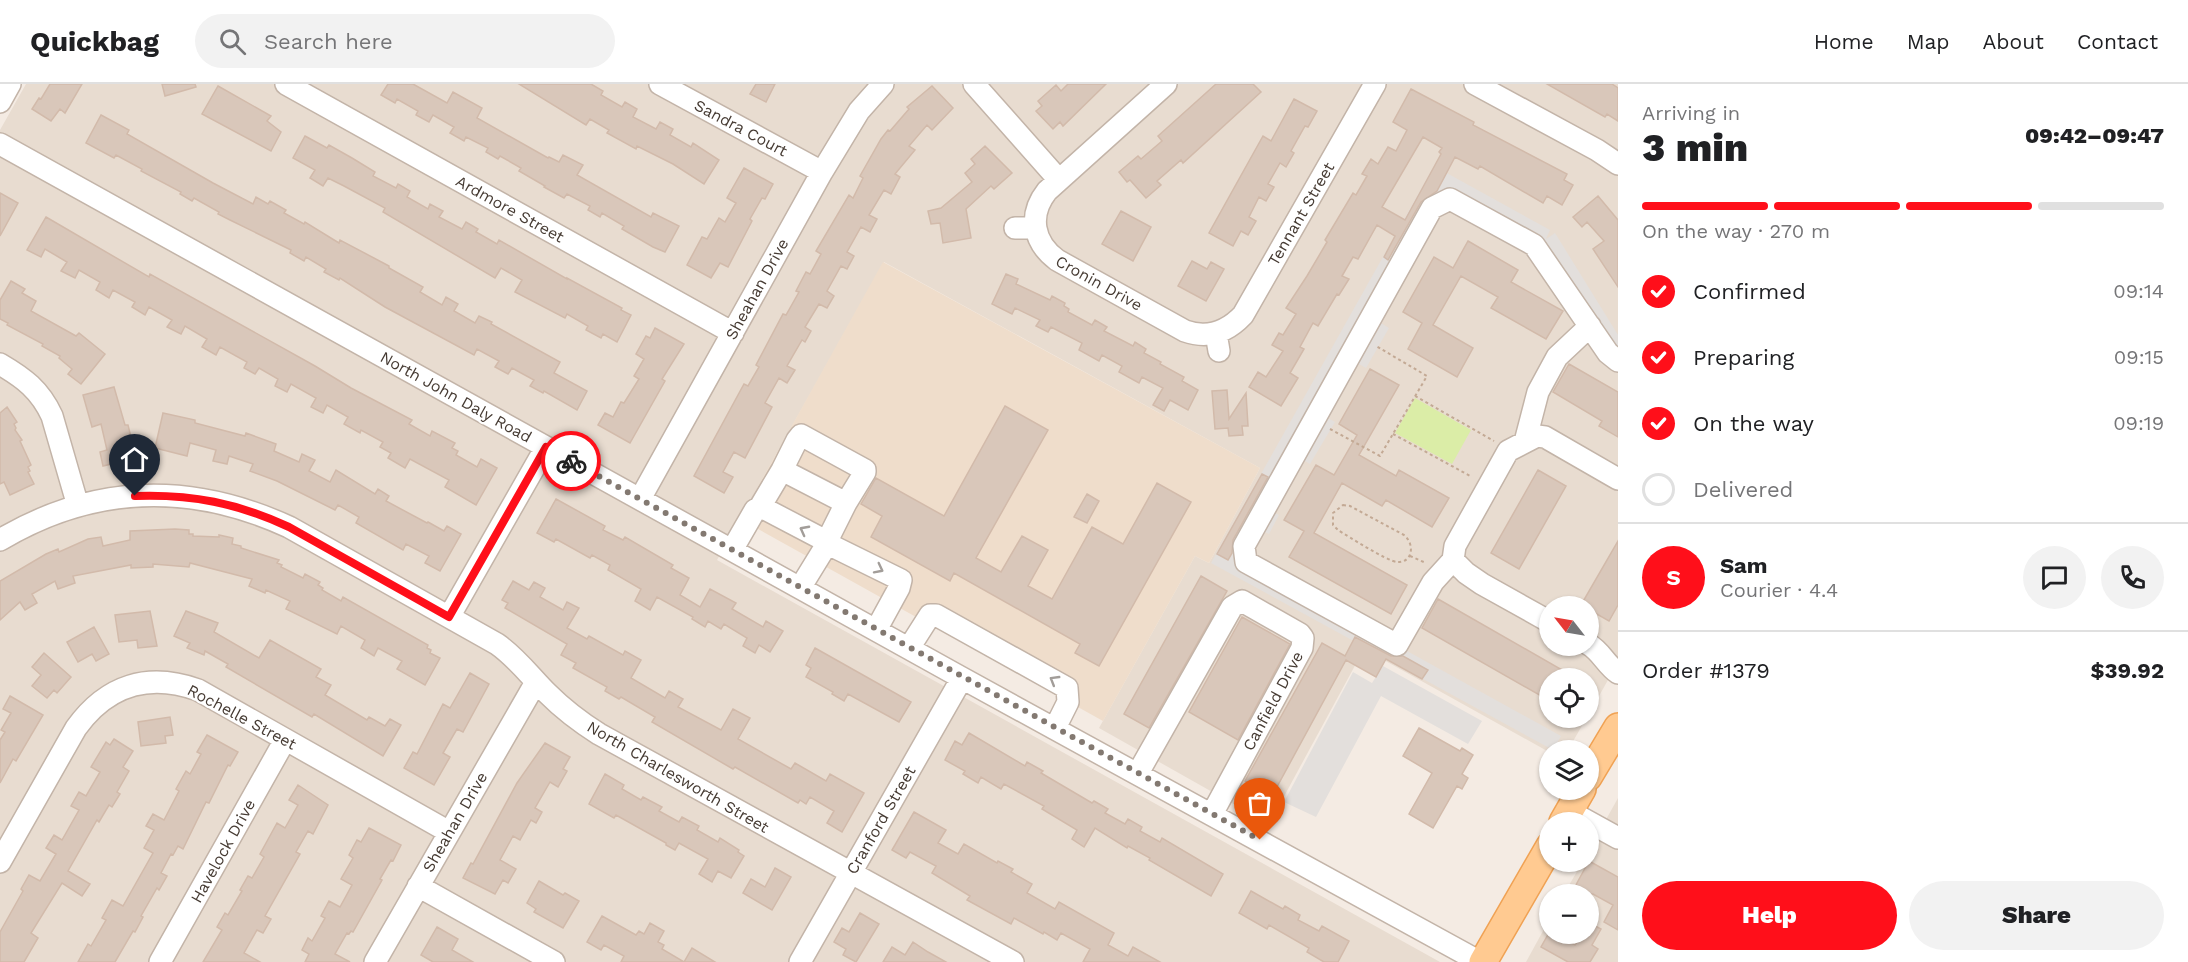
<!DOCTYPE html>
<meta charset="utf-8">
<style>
:root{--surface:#fff;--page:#f2f2f2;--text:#202124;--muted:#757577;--line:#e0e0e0;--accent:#ff0f1a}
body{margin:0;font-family:"Work Sans",sans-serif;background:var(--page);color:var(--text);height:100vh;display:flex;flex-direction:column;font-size:22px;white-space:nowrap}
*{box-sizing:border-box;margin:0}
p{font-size:20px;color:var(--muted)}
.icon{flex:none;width:33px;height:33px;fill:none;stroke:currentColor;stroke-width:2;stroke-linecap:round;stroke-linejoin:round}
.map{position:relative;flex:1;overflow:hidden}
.drawer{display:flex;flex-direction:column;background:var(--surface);width:570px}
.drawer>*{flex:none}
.needle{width:39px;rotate:301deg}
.controls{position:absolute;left:1539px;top:512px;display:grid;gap:12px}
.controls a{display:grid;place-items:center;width:60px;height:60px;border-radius:50%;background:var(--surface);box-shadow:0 2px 4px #0004;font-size:30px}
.pin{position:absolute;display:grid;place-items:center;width:51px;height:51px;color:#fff;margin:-62px -26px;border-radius:50% 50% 50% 0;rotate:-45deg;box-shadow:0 0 6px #0007}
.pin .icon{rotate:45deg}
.courier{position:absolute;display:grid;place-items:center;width:60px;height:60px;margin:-30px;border:4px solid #ff0f1a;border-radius:50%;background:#fff;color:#222;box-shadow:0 2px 8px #0007}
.summary em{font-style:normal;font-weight:800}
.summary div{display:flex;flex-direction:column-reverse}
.summary{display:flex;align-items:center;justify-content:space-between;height:102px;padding:0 24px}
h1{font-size:39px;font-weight:800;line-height:45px}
.bar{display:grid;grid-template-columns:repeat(4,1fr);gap:9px 6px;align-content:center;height:72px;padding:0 24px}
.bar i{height:8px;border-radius:4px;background:var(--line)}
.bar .selected{background:var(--accent)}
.bar p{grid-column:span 4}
.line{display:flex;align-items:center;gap:15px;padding:0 24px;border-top:2px solid var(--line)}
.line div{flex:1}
.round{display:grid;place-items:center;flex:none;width:63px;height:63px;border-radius:32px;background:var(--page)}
ol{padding:0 24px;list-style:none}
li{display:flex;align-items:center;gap:18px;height:66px}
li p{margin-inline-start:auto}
li .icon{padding:6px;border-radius:50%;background:var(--accent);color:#fff;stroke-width:4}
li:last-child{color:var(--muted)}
li i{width:33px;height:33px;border:3px solid var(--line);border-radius:50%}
.button{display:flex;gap:12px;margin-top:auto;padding:12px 24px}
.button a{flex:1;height:69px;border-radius:36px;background:var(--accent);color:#fff;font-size:24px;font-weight:800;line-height:69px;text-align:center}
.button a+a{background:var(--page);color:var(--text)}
header{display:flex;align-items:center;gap:36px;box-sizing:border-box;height:84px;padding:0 30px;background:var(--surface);border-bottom:2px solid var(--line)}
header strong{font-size:28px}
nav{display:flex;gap:33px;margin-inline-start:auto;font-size:21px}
.search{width:420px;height:54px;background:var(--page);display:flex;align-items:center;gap:15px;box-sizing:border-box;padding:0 21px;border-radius:33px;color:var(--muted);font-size:22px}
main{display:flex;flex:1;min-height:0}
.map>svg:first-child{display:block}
.residential{fill:#e8dcd0;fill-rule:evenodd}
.education{fill:#efddcb}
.green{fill:#dbeda7}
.parking{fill:#e3dfdc}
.building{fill:#d9c7ba;stroke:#d2baaa;stroke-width:1.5;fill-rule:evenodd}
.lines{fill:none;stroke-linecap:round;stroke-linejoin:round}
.minor-casing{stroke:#c3b4a8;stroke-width:24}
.major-casing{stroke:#f0a254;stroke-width:30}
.path{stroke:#c3a994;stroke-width:2;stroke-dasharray:3 3;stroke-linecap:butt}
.minor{stroke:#fff;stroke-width:21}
.major{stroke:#ffca91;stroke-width:27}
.oneway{stroke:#a29d99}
.done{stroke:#837971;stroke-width:6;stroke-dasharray:0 10.8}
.route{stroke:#ff0f1a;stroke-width:8}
.labels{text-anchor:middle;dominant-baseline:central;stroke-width:4.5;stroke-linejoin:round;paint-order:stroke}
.street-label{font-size:16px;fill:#463b33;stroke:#fff}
</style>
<header>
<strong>Quickbag</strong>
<div class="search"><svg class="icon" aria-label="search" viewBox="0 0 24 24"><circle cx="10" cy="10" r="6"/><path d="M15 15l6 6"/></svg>Search here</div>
<nav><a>Home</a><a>Map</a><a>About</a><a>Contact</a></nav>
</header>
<main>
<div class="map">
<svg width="1618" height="878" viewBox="0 0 1618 878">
<rect width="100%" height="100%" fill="#f4ebe3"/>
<path class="residential" d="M26,0H1618V578L1589,630L1588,594H1550V633H1587L1568,666H1550L1549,668L1364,565L1269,740L1099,644L1195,472L1209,479L1260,384L884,178L717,476L1440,878H0V46ZM1550,522H1588V561H1550Z
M1618,714V878H1526L1549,836L1550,849H1588V810H1564L1583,777H1588L1589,766Z"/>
<path class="education" d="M883,178L1260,384L1209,479L1195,472L1103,637L740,435Z"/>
<path class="green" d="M1415,314L1471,346L1452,380L1395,349Z"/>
<path class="parking" d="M1434,82L1550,146L1546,155L1555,149L1618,251V277L1534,161L1450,115L1371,233L1389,244L1366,284L1350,275L1319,329L1335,338L1310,380L1295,371L1265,423L1279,431L1269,450L1255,443L1246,478L1561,652L1553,666L1211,479Z
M1383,582L1482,637L1468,660L1381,612L1316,733L1284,718L1353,588L1372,599Z"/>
<path class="building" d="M50,0H82L65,29L60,25L51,37L32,25L39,14L41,15Z
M162,0H195L196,3L165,12Z
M388,0H413L447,19L453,8L482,24L477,34L548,74L549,73L559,78L563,71L583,81L577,91L651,133L653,129L679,142L665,168L653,163L622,145L624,142L602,129L600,133L588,126L590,122L567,110L564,114L544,103L545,102L519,87L521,84L500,72L498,75L486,68L488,64L466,53L464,57L450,49L454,43L433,31L429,38L416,31L418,27L397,15L395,19L381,11Z
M519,0H591L603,7L601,11L622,23L625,18L637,25L633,33L656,45L660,38L673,45L670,51L691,63L693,59L719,76L704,100L673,80L637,62L636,65L607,49L609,46L590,35L586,41Z
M756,0H775L766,18L750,10Z
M1068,0H1106L1063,42L1060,38L1053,45L1036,27L1042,22L1038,17L1056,1L1061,7Z
M1216,0H1253L1261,8L1183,79L1181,76L1157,97L1161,101L1146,114L1130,96L1127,98L1119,88L1138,72L1141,75L1162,57L1158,52Z
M1547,0H1612L1618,4V37L1607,30L1605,33Z
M218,2L271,32L267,37L281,48L271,67L202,30Z
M932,2L953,24L932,46L927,41L909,62L915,66L895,90L900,93L891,110L884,106L869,131L877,135L870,148L861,143L847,168L854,172L847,185L841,182L827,207L834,212L827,224L819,220L805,243L811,247L805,258L802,256L787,282L795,286L787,299L779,294L765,319L772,323L745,374L734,368L723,388L733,393L724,409L694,392L744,300L748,302L759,283L756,281L783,230L786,231L799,208L796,207L806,188L810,190L821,170L816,167L849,111L853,114L863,94L860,92L881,55L888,46L890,47L909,25L907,23Z
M1411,5L1474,38L1473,41L1567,90L1564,96L1573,101L1562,121L1547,112L1543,119L1480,82L1478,85L1455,73L1437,107L1421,118L1388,176L1384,173L1395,152L1377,141L1358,175L1353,173L1342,192L1349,195L1339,211L1337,210L1318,242L1313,239L1300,263L1304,265L1290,289L1298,294L1281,322L1249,303L1258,288L1266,293L1283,267L1272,261L1279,249L1283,251L1296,230L1286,224L1307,192L1327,158L1325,156L1353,109L1356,111L1367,92L1362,90L1371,75L1378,80L1388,63L1396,67L1407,46L1393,38ZM1423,53L1442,64L1439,68L1441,70L1405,136L1382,123Z
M1294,15L1317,27L1308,43L1305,42L1291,67L1294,69L1286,83L1280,79L1268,100L1274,103L1266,117L1259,113L1249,133L1256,137L1248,151L1241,147L1233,162L1209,149L1263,52L1271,57Z
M101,31L129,46L127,50L213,99L253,120L256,113L268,120L270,117L286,126L284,129L304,140L305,138L339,159L340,156L389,182V184L423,203L420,208L442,221L446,213L458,220L454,227L475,239L479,232L492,238L491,240L560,278L554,289L587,307L577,326L544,307L543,309L530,302L534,296L512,284L508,290L495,283L499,277L477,265L474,271L385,223L340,194L339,196L324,188L326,185L306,173L304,177L290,169L291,166L230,136L218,130L219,128L194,114L192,117L180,110L181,108L141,87L142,85L116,71L114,74L86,59Z
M305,52L327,64L329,61L352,74L375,88L373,92L396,104L398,100L410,107L407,113L428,125L430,120L443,127L439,133L462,145L466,138L478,145L476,148L497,160L499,156L567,195V194L622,224L621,226L631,231L617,258L603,250L601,254L586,246L588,242L567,230L565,234L515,208L522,196L501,184L495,194L383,128L385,124L344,102L328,94L323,102L310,94L315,86L293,74Z
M985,62L1012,89L994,105L991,102L966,125L971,154L943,159L940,139L931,140L928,127L941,124L972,98L965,89L975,80L971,75Z
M744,84L773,100L765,115L762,114L750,135L752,137L728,183L720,179L711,194L687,181L702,153L707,155L719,134L725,138L736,119L727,114Z
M0,109L18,119L0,152Z
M1598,112L1618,136V203L1593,165L1604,157L1587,138L1582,143L1573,133Z
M1121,127L1151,143L1133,177L1102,160Z
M46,133L149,193L150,190L315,282L351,304L412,336L409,340L430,352L432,347L455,359L452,364L458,367L456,371L477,383L481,375L497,384L476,421L445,403L449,396L410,375L405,384L388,374L391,369L380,363L383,358L361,346L360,349L344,340L348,333L327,321L323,329L311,323L316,314L291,300L287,308L275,302L278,295L259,284L255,290L244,284L247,278L220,263L216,271L202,263L207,255L185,242L181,250L167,243L172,236L149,223L145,231L132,223L135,218L113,206L109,214L96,206L100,198L79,186L75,194L61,187L67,178L45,165L41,173L27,166Z
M1468,157L1518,186L1511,198L1563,227L1546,255L1491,224L1498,213L1461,192L1433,241L1473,264L1457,293L1408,265L1422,239L1403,228L1434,173L1453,184Z
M1192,177L1207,185L1211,178L1224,185L1206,217L1178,202Z
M1006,190L1018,195L1016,200L1050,216L1052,212L1065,219L1064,222L1069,225L1068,228L1092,241L1095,236L1107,243L1104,247L1133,262L1135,258L1146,265L1144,269L1161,278L1160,280L1184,293L1182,297L1198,306L1188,326L1170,316L1164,327L1153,321L1163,304L1142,293L1139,299L1119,288L1122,282L1102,271L1099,277L1079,266L1082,259L1051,243L1048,248L1036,242L1040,236L1015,224L1012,230L992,220Z
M11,197L25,205L22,209L36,217L31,227L76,252L79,249L105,270L81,300L68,290L72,285L59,274L60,272L42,262L43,260L7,241L8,239L0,235V216Z
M655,244L684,260L662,295L665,297L630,359L598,341L605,329L613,333L621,318L624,319L639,295L634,292L644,275L636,270L646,252L650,254Z
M1569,280L1618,308V353L1599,342L1602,337L1553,308Z
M1370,285L1399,301L1359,371L1396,392L1399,386L1449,414L1432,443L1386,416L1382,422L1342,399L1314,449L1407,501L1391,530L1289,473L1304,447L1284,436L1316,381L1334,391L1357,351L1339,340Z
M114,303L125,341H128L136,374L103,382L100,368L107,366L101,340L92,343L83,311Z
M1227,306L1229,335L1246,309L1248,342H1242L1243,351L1229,352L1228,344L1215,345L1212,307Z
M1005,322L1048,346L976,474L1001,488L1022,452L1048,466L1028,502L1052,515L1092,443L1123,460L1157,399L1191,418L1099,582L1075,569L1080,560L954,489L950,497L871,453L882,432L861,420L876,394L944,432Z
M7,323L17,338L14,340L16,344L15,346L22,356L20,357L31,381L28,383L30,387L28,388L34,400L10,411L4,398L0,400V329Z
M163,329L195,336V339L245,352L246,349L276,360L274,367L299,378L302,370L315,376L309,387L330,398L336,386L375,410L378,405L389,412L386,417L427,439L428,438L444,447L447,442L461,450L440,487L425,479L429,472L406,460L403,466L356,439L359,433L338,421L335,426L277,397L250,387L253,380L229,372L227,380L213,377L216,366L190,359L187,372L155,364Z
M1538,386L1566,402L1519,485L1491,469Z
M1262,390L1268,393L1233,456L1232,469L1228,476L1217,470Z
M1087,410L1099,417L1087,439L1074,433Z
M556,415L605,442L603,446L623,456L625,453L673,481L671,484L689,494L680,511L700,523L710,505L736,519L732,525L763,543L766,537L783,547L770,568L759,561L755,569L743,562L747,554L724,540L721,545L708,537L705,543L692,535L693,533L657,513L650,526L635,517L641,505L608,486L610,481L592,471L590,474L556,455L554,458L537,449Z
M175,445L189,446V450H193V452L219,453V451L233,454L232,460L241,462V464L279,476L277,479L282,481L281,483L303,494L305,490L320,498L318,501L323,504L322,506L341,517L343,513L428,561L427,564L431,566L430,569L440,574L425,601L397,585L402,577L378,564L374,572L361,564L365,556L341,542L337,550L286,525L290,517L266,506L265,509L249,502L252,495L190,479L189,483L153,480V483L131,484V481L73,492L75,499L58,505L55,497L32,510L37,519L25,526L20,518L0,536V497L46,470L58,465L59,468L88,455L101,453L103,462L130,456V447Z
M1618,457V521L1609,537L1588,525V522L1581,521Z
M1201,492L1227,507L1149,644L1124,630Z
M513,497L529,506L534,498L545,504L540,513L563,526L567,518L579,524L567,544L587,555L589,552L623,571L625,567L641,576L631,594L665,614L669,607L683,615L678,623L721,646L733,625L750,634L738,655L791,685L795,679L826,697L830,690L864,709L842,748L827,739L834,727L810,713L806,720L800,716L798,719L735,683L733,685L652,638L655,633L621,613L619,615L605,607L607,603L573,584L576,579L561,571L567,560L505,524L508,519L502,516Z
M1438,515L1576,594H1550V617L1422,544Z
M150,527L157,562L138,564L137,556L119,558L115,531Z
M186,527L218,539L214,548L259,574L270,556L321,585L316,593L331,601L325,611L367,636L369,633L385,642L390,635L401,641L383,672L314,630L312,633L226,583L228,580L205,567L204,571L187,564L190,559L174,552Z
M1242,533L1290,560L1238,656L1189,628Z
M94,543L109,570L96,577L92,570L78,578L67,558Z
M1355,553L1391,572H1403L1428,586L1422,595L1386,575L1376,593L1346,576L1272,712L1245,697L1322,559L1345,572Z
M815,564L911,618L899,638L848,610L844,617L832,610L833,608L806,593L811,584L806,581Z
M44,569L71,593L57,609L54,606L47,614L32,602L41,591L32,583Z
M470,589L489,600L463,648L457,645L443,669L450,673L434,701L404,684L413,668L417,670L443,620L450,624Z
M10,612L43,631L16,677L13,675L0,699V656L5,648L1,646L11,629L3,625Z
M170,633L173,651L165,652L166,659L141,662L138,638Z
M1419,644L1460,667L1462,664L1473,671L1462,690L1468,694L1462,705L1457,702L1433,744L1409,730L1432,689L1403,672Z
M969,649L1025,682L1027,678L1043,687L1041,689L1092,719L1094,717L1108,725L1105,729L1125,740L1128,735L1142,743L1140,747L1160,758L1162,754L1223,790L1211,812L1149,776L1150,774L1128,762L1127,764L1095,744L1084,763L1072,755L1077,746L1042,725L1044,722L1004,700L1001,705L981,693L978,699L963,690L965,687L945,676L955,657L962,661Z
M207,651L238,668L230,682L228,681L209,719L206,718L183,765L178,762L173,771L171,770L161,789L167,792L159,806L157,804L141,832L143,833L135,848L133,847L115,878H78L88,860L91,862L106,836L102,834L112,816L123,822L153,769L144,764L154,746L146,742L153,730L164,736L179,707L176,705L186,687L190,690L201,670L197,668Z
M114,655L133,667L123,683L129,687L117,708L120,710L112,723L109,721L99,738L97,736L68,787L90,800L82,812L62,799L31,849L38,854L24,878H0V848L23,807L21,805L29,791L40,797L56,770L46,764L54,751L62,756L79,726L71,722L79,708L86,712L100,688L91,683L106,658L110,661Z
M545,659L570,673L563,685L567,687L558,703L550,698L535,724L542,728L536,739L531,736L520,756L513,752L500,776L516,785L508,799L503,796L495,810L463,794L471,779L473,780L517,699Z
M605,690L624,701L622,705L641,716L643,713L662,723L659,727L679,738L682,733L699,742L697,746L718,758L720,754L739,766L738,768L744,772L731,794L718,787L712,798L699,790L708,775L679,759L675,766L666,761V759L616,731L614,734L589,720Z
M298,701L328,721L313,750L308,747L296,768L300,770L265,832L271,835L263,849L257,846L244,869L260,878H203L222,846L217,843L225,829L228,831L242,807L240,806L248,792L252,794L264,773L260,770L277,739L285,744L298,721L289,716Z
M914,728L946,746L938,759L958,770L964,760L997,779L998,777L1013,785L1011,788L1032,800L1027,809L1055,825L1059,818L1114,849L1108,861L1128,872L1133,863L1160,878H1083L1090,865L1061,849L1057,856L1044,848L1043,850L1014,834L1011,840L967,816L970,812L932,789L936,782L910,768L906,774L892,766Z
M369,744L401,761L393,777L391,776L380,795L382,796L353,848L351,847L349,850L347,849L335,870L350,878H305L309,870L302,866L308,854L312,857L325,834L321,832L329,817L340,823L352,801L341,795L353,774L349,771L357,756L361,758Z
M1589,777L1618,793V846L1604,838L1613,821L1593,810H1571Z
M775,784L791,793L772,826L743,809L751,795L765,803Z
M539,797L563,811L565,809L579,817L563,844L534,828L536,825L527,819Z
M1251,807L1283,825L1285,822L1300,831L1298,836L1319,847L1322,842L1349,857L1338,878H1324L1307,868L1309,864L1269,841L1267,845L1239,829Z
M860,829L879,840L856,878L843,871L846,865L834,858L842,844L849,848Z
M602,832L636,851L639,847L644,850L650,839L664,847L658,858L664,861L662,865L684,878L692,864L715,878H621L624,872L604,861L601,866L587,858Z
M1588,838L1601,845L1592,861L1598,865L1590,878H1568L1541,863L1550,847V849H1555L1575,861L1582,849H1588Z
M437,843L458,855L452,866L473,878H433L421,871Z
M913,858L928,868L946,878H883L892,863L905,871Z"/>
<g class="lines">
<defs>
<path id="minor" d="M286,0L733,249
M660,0L822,88
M974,0L1059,96
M1166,0L1047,107C1028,131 1033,158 1057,176L1185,247C1208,255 1227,248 1243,231L1375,0
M1475,0L1597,66L1618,80
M0,18L10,0
M0,60L962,594L1480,878
M1015,144H1035
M1216,249L1219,267
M0,280C24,294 40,306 52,332L78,422
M1525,358L1538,308L1557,273L1590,242
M782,386L797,356L801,351L865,386V388L846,419
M640,415L822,88L859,27L883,0
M760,423L782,386L846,419L826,459L901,496L899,504L876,546
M0,456C94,400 191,398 289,443L497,560C516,573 530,592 547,609C563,625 580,638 599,650L1013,878
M732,466L755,426L761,423L826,457L827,460L800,504
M1453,476L1433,498L1397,561L1246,478L1244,462L1432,124L1450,115L1534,161L1608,269L1618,277
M449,533L546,363
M1550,538L1482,500L1466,489L1453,476L1455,462L1508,367L1537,352L1545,353L1618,395
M1588,560C1601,567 1606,581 1618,589
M909,564L930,531H936L1067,604L1068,618L1055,644
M1138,689L1232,523L1242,517L1300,550L1303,554L1302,564L1212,730
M1569,727L1618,754
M0,778L76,644C107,601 148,588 198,606L449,748
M418,802L554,878
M160,878L285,656
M375,878L536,598
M800,878L962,594"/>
<path id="major" d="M1588,693L1618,643
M1563,738L1582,705
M1483,878L1550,762"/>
</defs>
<use href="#minor" class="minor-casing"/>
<use href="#major" class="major-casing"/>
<path class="path" d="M1415,312L1494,357
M1330,345L1380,372L1427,292L1376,262
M1393,350L1472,393
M1343,421L1350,422L1404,451C1415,460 1413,479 1397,478C1387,477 1349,453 1338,446L1333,441V429Z
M1410,472L1426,479"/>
<use href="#minor" class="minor"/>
<use href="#major" class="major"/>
</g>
<defs><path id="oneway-chevron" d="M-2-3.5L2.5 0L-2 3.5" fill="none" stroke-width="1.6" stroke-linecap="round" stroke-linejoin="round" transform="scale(1.5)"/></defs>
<g class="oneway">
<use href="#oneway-chevron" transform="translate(804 446) rotate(-152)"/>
<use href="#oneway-chevron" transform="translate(879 485) rotate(27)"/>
<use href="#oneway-chevron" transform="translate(1054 596) rotate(-149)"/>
</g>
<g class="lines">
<path class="done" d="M571,377L1260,756"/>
<path class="route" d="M135,412C192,410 237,419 289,443L449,533L546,363L571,377"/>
</g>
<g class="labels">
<g class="street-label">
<text transform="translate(741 44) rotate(28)">Sandra Court</text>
<text transform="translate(510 125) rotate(29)">Ardmore Street</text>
<text transform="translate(1301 130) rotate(-60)">Tennant Street</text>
<text transform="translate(1099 199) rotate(29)">Cronin Drive</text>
<text transform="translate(757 205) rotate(-61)">Sheahan Drive</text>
<text transform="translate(456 313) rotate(29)">North John Daly Road</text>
<text transform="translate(1273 617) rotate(-62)">Canfield Drive</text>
<text transform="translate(242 633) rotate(28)">Rochelle Street</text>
<text transform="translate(678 693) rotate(30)">North Charlesworth Street</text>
<text transform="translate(881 736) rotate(-60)">Cranford Street</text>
<text transform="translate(455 738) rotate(-60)">Sheahan Drive</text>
<text transform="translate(223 767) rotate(-61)">Havelock Drive</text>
</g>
</g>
</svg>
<div class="controls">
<a><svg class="needle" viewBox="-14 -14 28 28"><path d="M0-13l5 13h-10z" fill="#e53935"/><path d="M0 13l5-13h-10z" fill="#757577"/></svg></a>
<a><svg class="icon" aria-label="locate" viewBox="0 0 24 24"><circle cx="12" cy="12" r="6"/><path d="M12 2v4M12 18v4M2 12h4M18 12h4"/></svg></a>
<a><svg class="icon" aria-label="layers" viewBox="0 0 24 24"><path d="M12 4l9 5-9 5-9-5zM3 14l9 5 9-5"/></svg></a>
<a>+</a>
<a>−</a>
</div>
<div class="pin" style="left:1260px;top:756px;background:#ea580c"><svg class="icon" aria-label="bag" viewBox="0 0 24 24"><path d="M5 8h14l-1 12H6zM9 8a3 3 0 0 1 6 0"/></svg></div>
<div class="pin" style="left:135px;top:412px;background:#1f2937"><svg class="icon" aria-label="home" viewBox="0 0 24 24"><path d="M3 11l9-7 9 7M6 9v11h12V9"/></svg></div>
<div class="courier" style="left:571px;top:377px"><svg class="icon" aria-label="bike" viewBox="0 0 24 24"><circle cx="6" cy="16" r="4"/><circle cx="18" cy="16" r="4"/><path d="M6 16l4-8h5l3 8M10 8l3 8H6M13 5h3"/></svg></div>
</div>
<section class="drawer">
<div class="summary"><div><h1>3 min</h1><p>Arriving in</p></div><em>09:42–09:47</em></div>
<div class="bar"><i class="selected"></i><i class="selected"></i><i class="selected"></i><i></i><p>On the way · 270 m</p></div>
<ol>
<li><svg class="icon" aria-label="check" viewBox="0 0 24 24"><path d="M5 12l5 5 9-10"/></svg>Confirmed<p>09:14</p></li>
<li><svg class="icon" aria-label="check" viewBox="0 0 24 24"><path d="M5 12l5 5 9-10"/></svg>Preparing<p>09:15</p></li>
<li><svg class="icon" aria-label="check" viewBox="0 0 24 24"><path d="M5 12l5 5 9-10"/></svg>On the way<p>09:19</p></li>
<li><i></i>Delivered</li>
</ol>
<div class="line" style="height:108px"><b class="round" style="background:var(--accent);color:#fff">S</b><div><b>Sam</b><p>Courier · 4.4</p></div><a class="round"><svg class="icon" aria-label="chat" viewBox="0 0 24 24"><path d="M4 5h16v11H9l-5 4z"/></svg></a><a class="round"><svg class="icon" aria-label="phone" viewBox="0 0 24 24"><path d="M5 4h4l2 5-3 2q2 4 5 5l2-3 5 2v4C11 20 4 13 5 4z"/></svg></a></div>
<div class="line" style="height:78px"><div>Order #1379</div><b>$39.92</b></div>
<div class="button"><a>Help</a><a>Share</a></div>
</section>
</main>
